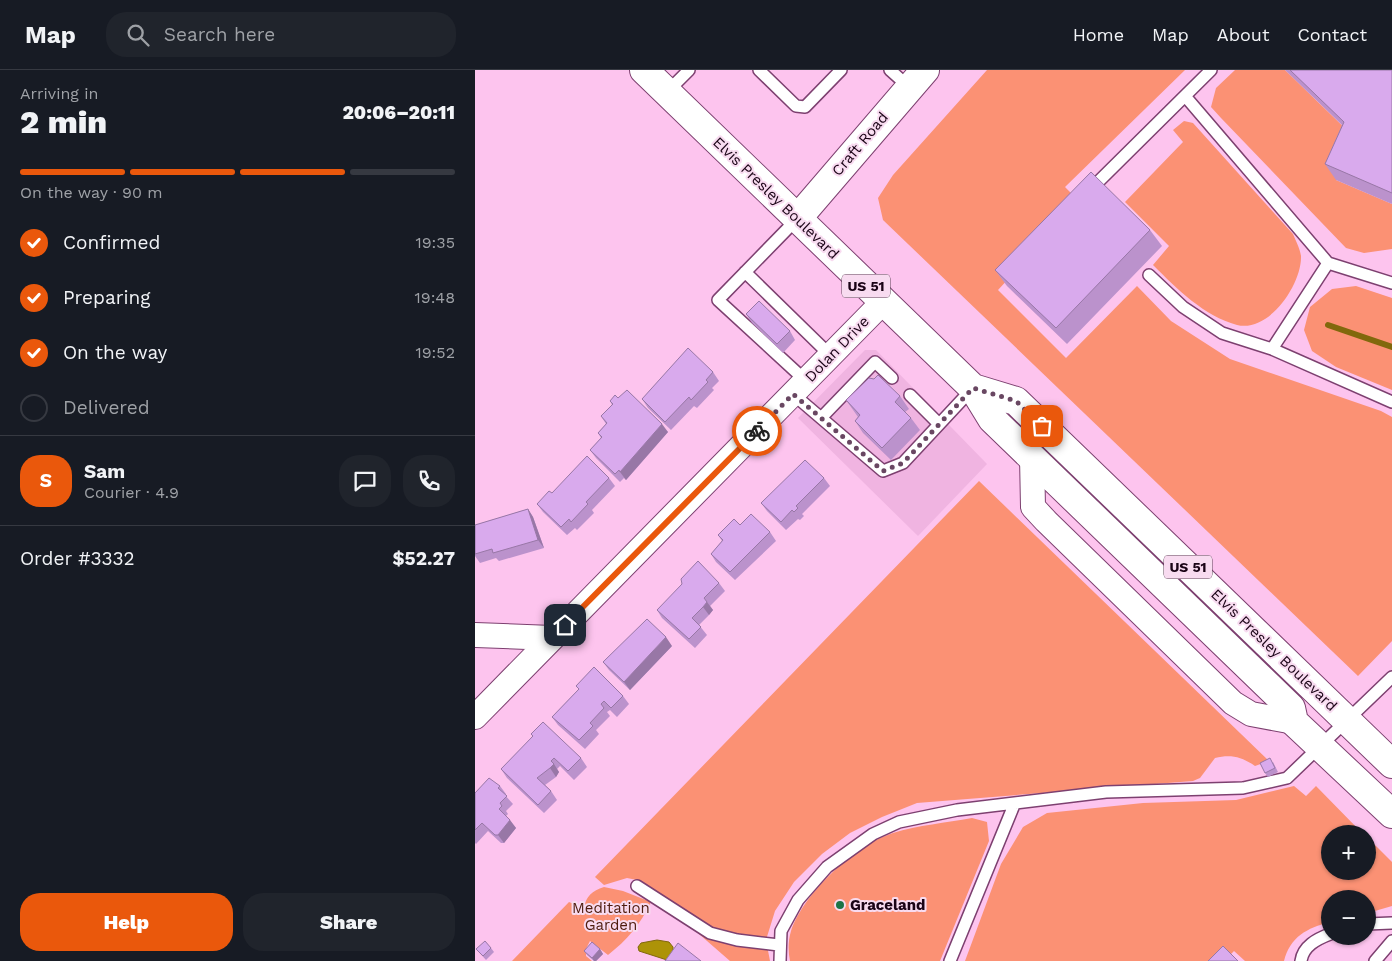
<!DOCTYPE html>
<meta charset="utf-8">
<style>
:root{--surface:#171b24;--page:#20242c;--text:#f1f3f6;--muted:#9ea1a6;--line:#363941;--accent:#ea580c}
body{margin:0;font-family:"Work Sans",sans-serif;background:var(--page);color:var(--text);height:100vh;display:flex;flex-direction:column;font-size:19px;white-space:nowrap}
*{box-sizing:border-box;margin:0}
p{font-size:16px;color:var(--muted)}
.icon{flex:none;width:28px;height:28px;fill:none;stroke:currentColor;stroke-width:2;stroke-linecap:round;stroke-linejoin:round}
.map{position:relative;flex:1;overflow:hidden}
.side{display:flex;flex-direction:column;background:var(--surface);width:475px}
.side>*{flex:none}
.tools{position:absolute;left:846px;top:755px;display:grid;gap:10px}
.tools a{display:grid;place-items:center;width:55px;height:55px;border-radius:50%;background:var(--surface);box-shadow:0 1px 4px #0004;font-size:25px}
.pin{position:absolute;display:grid;place-items:center;width:42px;height:42px;color:#fff;margin:-21px;border-radius:10px;box-shadow:0 2px 8px #0006}
.courier{position:absolute;display:grid;place-items:center;width:50px;height:50px;margin:-25px;border:4px solid #ea580c;border-radius:50%;background:#fff;color:#222;box-shadow:0 1px 6px #0007}
.headline em{font-style:normal;font-weight:800}
.headline div{display:flex;flex-direction:column-reverse}
.headline{display:flex;align-items:center;justify-content:space-between;height:85px;padding:0 20px}
h1{font-size:32px;font-weight:800;line-height:38px}
.bar{display:grid;grid-template-columns:repeat(4,1fr);gap:8px 5px;align-content:center;height:60px;padding:0 20px}
.bar i{height:6px;border-radius:4px;background:var(--line)}
.bar .selected{background:var(--accent)}
.bar p{grid-column:span 4}
.line{display:flex;align-items:center;gap:12px;padding:0 20px;border-top:1px solid var(--line)}
.line div{flex:1}
.round{display:grid;place-items:center;flex:none;width:52px;height:52px;border-radius:20px;background:var(--page)}
ol{padding:0 20px;list-style:none}
li{display:flex;align-items:center;gap:15px;height:55px}
li p{margin-inline-start:auto}
li .icon{padding:5px;border-radius:50%;background:var(--accent);color:#fff;stroke-width:4}
li:last-child{color:var(--muted)}
li i{width:28px;height:28px;border:2px solid var(--line);border-radius:50%}
.action{display:flex;gap:10px;margin-top:auto;padding:10px 20px}
.action a{flex:1;height:58px;border-radius:20px;background:var(--accent);color:#fff;font-size:20px;font-weight:800;line-height:58px;text-align:center}
.action a+a{background:var(--page);color:var(--text)}
header{display:flex;align-items:center;gap:30px;box-sizing:border-box;height:70px;padding:0 25px;background:var(--surface);border-bottom:1px solid var(--line)}
header strong{font-size:24px}
nav{display:flex;gap:28px;margin-inline-start:auto;font-size:18px}
.search{width:350px;height:45px;background:var(--page);display:flex;align-items:center;gap:12px;box-sizing:border-box;padding:0 18px;border-radius:20px;color:var(--muted);font-size:19px}
main{display:flex;flex:1;min-height:0}
.map>svg:first-child{display:block}
.built{fill:#f0b4e1}
.green{fill:#fb9174}
.water{fill:#ad9308;stroke:#81680c}
.lines{fill:none;stroke-linecap:round;stroke-linejoin:round}
.stream{stroke:#81680c;stroke-width:6}
.service-casing{stroke:#7d4070;stroke-width:14}
.minor-casing{stroke:#7d4070;stroke-width:26}
.tertiary-casing{stroke:#7d4070;stroke-width:30}
.primary-casing{stroke:#7d4070;stroke-width:30}
.service{stroke:#fff;stroke-width:11}
.minor{stroke:#fff;stroke-width:24}
.tertiary{stroke:#fff;stroke-width:28}
.primary{stroke:#fff;stroke-width:28}
.wall{fill:#bb92cc}
.shaded-wall{fill:#9877a6}
.building{fill:#d9aaed;stroke:#9877a6}
.done{stroke:#694762;stroke-width:5;stroke-dasharray:0 9}
.route{stroke:#ea580c;stroke-width:6}
.poi-dot{fill:#1c7447;stroke:#f8dbf0;stroke-width:2}
.labels{text-anchor:middle;dominant-baseline:central;stroke-width:4;stroke-linejoin:round;paint-order:stroke}
.shield{fill:#f8dbf0;stroke:#5d4457;stroke-width:1}
.shield-label{font-size:14px;font-weight:bold;fill:#1a0416}
.street-label{font-size:15px;fill:#1a0416;stroke:#f8dbf0}
.poi-label{font-size:15px;font-weight:bold;fill:#1a0416;stroke:#f8dbf0;text-anchor:start}
.park-label{font-size:15px;fill:#4e1c0e;stroke:#f8dbf0}
</style>
<header>
<strong>Map</strong>
<div class="search"><svg class="icon" aria-label="search" viewBox="0 0 24 24"><circle cx="10" cy="10" r="6"/><path d="M15 15l6 6"/></svg>Search here</div>
<nav><a>Home</a><a>Map</a><a>About</a><a>Contact</a></nav>
</header>
<main>
<section class="side">
<div class="headline"><div><h1>2 min</h1><p>Arriving in</p></div><em>20:06–20:11</em></div>
<div class="bar"><i class="selected"></i><i class="selected"></i><i class="selected"></i><i></i><p>On the way · 90 m</p></div>
<ol>
<li><svg class="icon" aria-label="check" viewBox="0 0 24 24"><path d="M5 12l5 5 9-10"/></svg>Confirmed<p>19:35</p></li>
<li><svg class="icon" aria-label="check" viewBox="0 0 24 24"><path d="M5 12l5 5 9-10"/></svg>Preparing<p>19:48</p></li>
<li><svg class="icon" aria-label="check" viewBox="0 0 24 24"><path d="M5 12l5 5 9-10"/></svg>On the way<p>19:52</p></li>
<li><i></i>Delivered</li>
</ol>
<div class="line" style="height:90px"><b class="round" style="background:var(--accent);color:#fff">S</b><div><b>Sam</b><p>Courier · 4.9</p></div><a class="round"><svg class="icon" aria-label="chat" viewBox="0 0 24 24"><path d="M4 5h16v11H9l-5 4z"/></svg></a><a class="round"><svg class="icon" aria-label="phone" viewBox="0 0 24 24"><path d="M5 4h4l2 5-3 2q2 4 5 5l2-3 5 2v4C11 20 4 13 5 4z"/></svg></a></div>
<div class="line" style="height:65px"><div>Order #3332</div><b>$52.27</b></div>
<div class="action"><a>Help</a><a>Share</a></div>
</section>
<div class="map">
<svg width="917" height="891" viewBox="0 0 917 891">
<rect width="100%" height="100%" fill="#fdc4ee"/>
<path class="built" d="M390,280H401L512,394L443,466L323,348Z"/>
<path class="green" d="M512,0H710L590,117L605,132L523,220L591,288L662,216L696,251L755,289L906,341L917,347V571L883,606L408,150L403,128L418,105Z
M760,0H810L880,68L861,110L917,134V179L889,183L871,178L746,48L736,37L741,18Z
M709,51L718,53L818,164C821,171 825,179 826,186C827,214 794,263 762,255C729,246 702,219 678,195L694,176L650,132L708,72L698,60Z
M881,216L917,228V320L861,297L837,281L829,260L835,237L857,219Z
M504,411L794,691L780,696C767,687 756,684 740,688L725,708L718,711L442,733L407,747L375,763L347,784L319,812L300,841L291,870L295,891H255L162,810L152,808L129,815L120,807Z
M819,716L831,726L841,716L888,764H855V801H892L893,768L917,792V836L893,843L892,829H855V852C832,858 815,867 809,891H770L759,881L749,891H490L526,794L548,757L572,743L668,733L761,730Z
M497,748L512,752L514,771L465,891H315C313,881 313,871 316,861C329,823 380,775 418,763C443,755 471,753 497,748Z
M129,817L148,821L176,832C165,855 152,870 133,885L115,871L111,879V886L117,891H37L94,832L109,838C111,826 117,821 129,817Z"/>
<path class="water" d="M182,870L194,872L198,877V882L192,890L164,881L163,877L166,873Z"/>
<g class="lines">
<path class="stream" d="M853,255L917,277"/>
<defs>
<path id="service" d="M284,0L321,36L330,37L366,0
M415,0L434,17
M192,22L214,0
M710,26L853,193L797,279
M621,114L736,0
M322,149L243,230L331,311
M853,193L917,213
M270,202L356,286
M674,205L708,237L747,263L797,279L917,332
M318,324L408,401L428,393L498,318
M435,325L464,354
M346,348L400,292L417,308
M162,816L235,863L262,870L304,875
M892,854L917,853
M305,891L306,861L323,830L352,797L398,764L424,752L482,740L631,722L768,718L812,708L917,607
M475,891L539,735
M826,891C828,876 842,869 855,864
M900,891L917,871"/>
<path id="minor" d="M557,387L558,437L571,451L758,633L776,644L819,652
M0,565L77,568
M0,647L408,232"/>
<path id="tertiary" d="M322,149L450,0"/>
<path id="primary" d="M169,0L498,318L517,349L816,638L819,652L917,744
M498,318L541,331L917,694"/>
</defs>
<use href="#service" class="service-casing"/>
<use href="#minor" class="minor-casing"/>
<use href="#tertiary" class="tertiary-casing"/>
<use href="#primary" class="primary-casing"/>
<use href="#service" class="service"/>
<use href="#minor" class="minor"/>
<use href="#tertiary" class="tertiary"/>
<use href="#primary" class="primary"/>
</g>
<path class="wall" d="M810,0H917V134L861,110L850,94L867,55Z
M675,160L687,176L592,274L532,216L520,200Z
M271,244L315,261L320,270L308,283L277,253Z
M238,302L244,311L237,318L239,320L222,338L219,336L196,360L173,338L167,329Z
M425,326L434,339L430,342L436,348L445,360L416,390L388,363L380,351L383,347L371,330Z
M143,328L193,362L151,410L149,408L145,412L121,388L115,380L126,368L123,363L131,354L126,346L137,335L135,331Z
M134,408L140,416L117,440L119,443L102,460L100,458L92,465L68,442L62,434L77,423Z
M349,408L355,416L327,444L329,446L325,450L323,449L311,460L292,441L286,433Z
M53,439L58,447L69,478L24,491L21,488L5,493L0,486V455Z
M265,455L295,462L301,471L260,510L241,492L236,484L247,471L243,465Z
M244,513L250,521L235,536L238,540L234,545L224,555L232,565L220,578L187,548L182,540Z
M197,576L155,620L134,600L128,592Z
M101,616L148,626L154,634L142,647L135,640L132,642L135,646L121,660L124,664L110,679L83,655L77,647L104,619Z
M56,664L106,688L112,697L99,710L85,696L82,699L84,702L81,707L70,715L76,721L82,730L69,743L32,708L26,699L58,667Z
M798,692L803,702L793,707L790,703Z
M25,716L31,724L30,725L38,734L31,741L33,744L31,746L41,758L29,773H26L13,761L1,774L0,773V723Z
M16,878L19,882L11,890L1,879Z
M125,879L128,884L121,891H119L112,885L109,881Z"/>
<path class="shaded-wall" d="M187,354L193,362L151,410L145,402Z
M53,439L58,447L69,478L63,470Z
M232,532L238,540L234,545L228,537Z
M191,567L197,576L155,620L149,612Z
M79,694L84,702L81,707L75,698Z
M35,750L41,758L29,773L23,765Z
M125,879L128,884L121,891H119L117,888Z"/>
<path class="building" d="M815,0H917V123L850,94L869,52Z
M616,102L675,160L581,258L520,200Z
M284,231L315,261L302,274L271,244Z
M213,278L238,302L231,310L233,312L216,330L214,327L190,352L167,329Z
M403,305L425,326L420,332L436,348L407,378L380,351L385,345L371,330L394,308L399,309Z
M152,320L187,354L145,402L144,400L140,404L115,380L127,367L123,363L132,353L126,346L138,334L135,331L140,325L143,328Z
M112,386L134,408L111,432L113,434L96,452L94,449L86,457L62,434L74,421L77,423Z
M330,390L349,408L321,436L323,438L319,442L317,440L306,452L286,433Z
M53,439L63,470L18,483L17,479L0,484V455Z
M276,444L295,462L255,502L236,484L248,470L243,465L259,449L265,455Z
M223,491L244,513L229,528L232,532L228,537L217,548L226,557L214,569L182,540L207,514L206,509Z
M172,549L191,567L149,612L128,592Z
M119,597L148,626L136,638L129,631L126,634L129,638L115,653L118,656L104,670L77,647L104,619L101,616Z
M68,652L106,688L93,701L79,688L76,691L79,694L75,698L62,708L76,721L63,735L26,699L58,666L56,664Z
M795,688L800,698L790,703L785,693Z
M14,708L25,716L23,718L32,726L25,733L27,736L24,739L35,750L23,765H20L7,753L0,760V723Z
M10,871L16,878L8,886L1,879Z
M117,872L125,879L117,888L109,881Z
M203,873L226,891H190Z
M748,876L763,891H733Z"/>
<g class="lines">
<path class="done" d="M282,361L318,324L408,401L428,393L498,318L541,331L567,356"/>
<path class="route" d="M90,555L282,361"/>
</g>
<circle class="poi-dot" cx="365" cy="835" r="5"/>
<g class="labels">
<g class="shield">
<rect x="367" y="204.5" width="48" height="23" rx="4"/>
<rect x="689" y="485.5" width="48" height="23" rx="4"/>
</g>
<g class="shield-label">
<text x="391" y="216">US 51</text>
<text x="713" y="497">US 51</text>
</g>
<g class="street-label">
<text transform="translate(385 74) rotate(-50)">Craft Road</text>
<text transform="translate(301 128) rotate(44)">Elvis Presley Boulevard</text>
<text transform="translate(362 279) rotate(-46)">Dolan Drive</text>
<text transform="translate(799 580) rotate(44)">Elvis Presley Boulevard</text>
</g>
<g class="poi-label">
<text x="375" y="835">Graceland</text>
</g>
<g class="park-label">
<text x="136" y="838">Meditation<tspan x="136" dy="17">Garden</tspan></text>
</g>
</g>
</svg>
<div class="tools">
<a>+</a>
<a>−</a>
</div>
<div class="pin" style="left:567px;top:356px;background:#ea580c"><svg class="icon" aria-label="bag" viewBox="0 0 24 24"><path d="M5 8h14l-1 12H6zM9 8a3 3 0 0 1 6 0"/></svg></div>
<div class="pin" style="left:90px;top:555px;background:#1f2937"><svg class="icon" aria-label="home" viewBox="0 0 24 24"><path d="M3 11l9-7 9 7M6 9v11h12V9"/></svg></div>
<div class="courier" style="left:282px;top:361px"><svg class="icon" aria-label="bike" viewBox="0 0 24 24"><circle cx="6" cy="16" r="4"/><circle cx="18" cy="16" r="4"/><path d="M6 16l4-8h5l3 8M10 8l3 8H6M13 5h3"/></svg></div>
</div>
</main>
